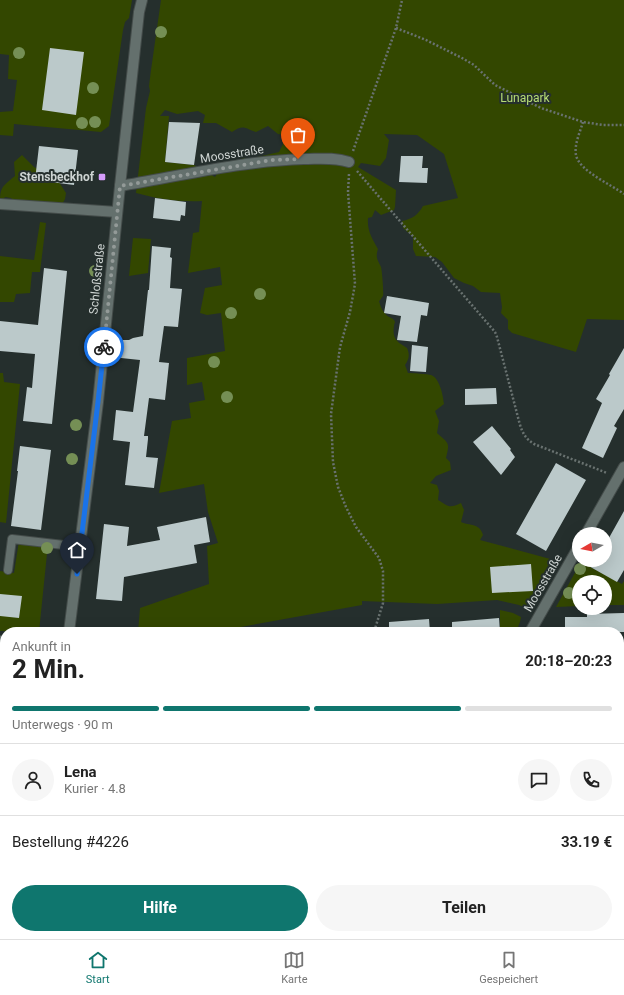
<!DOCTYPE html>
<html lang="de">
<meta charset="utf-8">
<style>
:root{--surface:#fff;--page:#f6f6f6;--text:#222;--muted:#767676;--line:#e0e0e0;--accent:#0f766e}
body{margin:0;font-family:Roboto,sans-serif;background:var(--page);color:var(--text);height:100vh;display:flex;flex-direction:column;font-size:15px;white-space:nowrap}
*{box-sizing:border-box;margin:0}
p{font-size:13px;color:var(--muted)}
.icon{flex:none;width:22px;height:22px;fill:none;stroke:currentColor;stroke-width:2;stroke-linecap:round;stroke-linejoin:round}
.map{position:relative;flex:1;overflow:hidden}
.drawer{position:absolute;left:0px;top:627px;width:624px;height:312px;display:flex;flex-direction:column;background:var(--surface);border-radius:16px 16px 0 0;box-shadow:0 4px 16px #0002}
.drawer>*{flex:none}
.needle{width:26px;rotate:261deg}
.tools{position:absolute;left:572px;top:527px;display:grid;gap:8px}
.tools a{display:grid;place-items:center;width:40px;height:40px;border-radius:50%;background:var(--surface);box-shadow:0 4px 16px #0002;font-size:20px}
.pin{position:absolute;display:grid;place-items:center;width:34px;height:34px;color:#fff;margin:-41px -17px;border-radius:50% 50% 50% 0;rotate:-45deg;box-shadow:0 0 4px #0007}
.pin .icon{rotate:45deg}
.courier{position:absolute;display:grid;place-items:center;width:40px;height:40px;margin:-20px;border:3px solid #1a73e8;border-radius:50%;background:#fff;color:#222;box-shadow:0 1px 5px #0007}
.overview em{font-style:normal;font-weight:700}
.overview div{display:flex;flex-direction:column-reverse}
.overview{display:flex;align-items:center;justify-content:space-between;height:68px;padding:0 12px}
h1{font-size:26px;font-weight:700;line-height:30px}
.bar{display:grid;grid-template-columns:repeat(4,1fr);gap:6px 4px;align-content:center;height:48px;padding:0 12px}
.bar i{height:5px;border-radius:3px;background:var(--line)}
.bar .current{background:var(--accent)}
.bar p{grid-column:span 4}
.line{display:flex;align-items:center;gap:10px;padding:0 12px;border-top:1px solid var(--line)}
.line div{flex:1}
.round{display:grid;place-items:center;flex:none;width:42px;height:42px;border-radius:21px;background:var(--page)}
.cta{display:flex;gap:8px;margin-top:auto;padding:8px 12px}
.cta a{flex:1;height:46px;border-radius:24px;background:var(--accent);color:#fff;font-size:16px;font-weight:700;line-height:46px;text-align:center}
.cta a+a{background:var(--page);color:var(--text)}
.dock{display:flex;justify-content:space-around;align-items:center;height:56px;border-top:1px solid var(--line);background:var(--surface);font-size:11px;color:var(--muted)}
.dock a{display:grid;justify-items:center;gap:2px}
.dock .current{color:var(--accent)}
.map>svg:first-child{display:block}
.built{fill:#273935}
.green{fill:#334700;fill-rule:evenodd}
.building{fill:#bbc9ca}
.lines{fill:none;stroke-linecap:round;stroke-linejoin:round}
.service-casing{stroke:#444c4a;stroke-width:10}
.minor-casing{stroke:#444c4a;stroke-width:12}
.tertiary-casing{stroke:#444c4a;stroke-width:12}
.path{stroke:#697270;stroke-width:2.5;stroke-dasharray:2 2;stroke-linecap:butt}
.service{stroke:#64706d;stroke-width:8}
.minor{stroke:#64706d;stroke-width:10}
.tertiary{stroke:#64706d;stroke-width:10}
.tree{fill:#758f55}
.done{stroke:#939a98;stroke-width:4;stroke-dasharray:0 7.2}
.route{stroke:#1a73e8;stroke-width:5}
.poi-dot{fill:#d59cfb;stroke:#252f2d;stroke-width:1.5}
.labels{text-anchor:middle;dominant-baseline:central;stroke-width:4;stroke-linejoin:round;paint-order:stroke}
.park-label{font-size:12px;fill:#b7dd75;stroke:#252f2d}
.street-label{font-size:12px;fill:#ced4d2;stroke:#252f2d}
.poi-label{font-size:12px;font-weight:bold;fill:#ced4d2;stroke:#252f2d;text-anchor:end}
</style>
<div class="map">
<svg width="624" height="939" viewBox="0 0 624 939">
<rect width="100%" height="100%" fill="#252f2d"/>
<path class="built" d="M411,934H569L570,939H411Z"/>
<path class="green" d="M0,0H132L129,18L125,22L123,30L109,126L101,132L14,124L13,136L0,135V112L13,111L17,80L8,79L9,55L0,54Z
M161,0H624V320L587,319L576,352L512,333L508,329V320L501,313L502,307L500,293L481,292L473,286L464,283L454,278L442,262L435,257L416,256L413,249V237L403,228L402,221C412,219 418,215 423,206L458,198L444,154L417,135L384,134L389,140L386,158L380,166L361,163L358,167L396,190L395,207L394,210L381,215L375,210L372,217L368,218C367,231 372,238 378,249C375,258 378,260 381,267C382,270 384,294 383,296C382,297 380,301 379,301C381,308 383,313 389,317C391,318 392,318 394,320C396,323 394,323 394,326C392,339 397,342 407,348C410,355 409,359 405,365L408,373C412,373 428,374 431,375C440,378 443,396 444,404L435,411L439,421L437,433C449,444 450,442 446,458L450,462L451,470L436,476L430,483L437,485L439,491L438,500C448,506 449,509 461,503L464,510L461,522C470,526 480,523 483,535L480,540L554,560L530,610L519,605L497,600L437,604L362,601V605L213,632H138L140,608L209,584L207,546L218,543L208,512L204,484L159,493L172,421L191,418L189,403L205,400L202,382L187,385V358L225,351L221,313L207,315L200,313L205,288L222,285L220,267L188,273L193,233L199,232L202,201C179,202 158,199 136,193L146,108L150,91L149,86L151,70ZM165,110L177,114L198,111L205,115L203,123H216L232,132C243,124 245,128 256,132L268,126L278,134L284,135L283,144L279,152L249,159L242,157L236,162L223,165L215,177L194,165L165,162L169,116H160Z
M22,155L34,167L43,172L55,176L66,193L65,199L59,210L49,213L17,205L11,198L5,197L0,207C0,188 0,188 15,176L14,162Z
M40,222L46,223L40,272H32L30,293L16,294L14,302H0V256L34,260Z
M133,238L151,239L148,273L129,276Z
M0,373H3L4,382L20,384L6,523L0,522Z
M19,541L48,544L39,632L0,631V571L14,573Z
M582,560L592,568L622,584L624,581V605H605V582H579V606L556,607Z
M500,610L513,613L521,617L520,622L516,632H500Z
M619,736H624V939H570L569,934H619V888L621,887L619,886Z
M0,833L5,834V934H18V939H0V929L4,926L0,925V906L2,896H0Z
M64,934H444L451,937C459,934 467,933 474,939H63Z"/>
<path class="building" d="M50,48L84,52L76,115L42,110Z
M169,122L200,123L194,165L165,162Z
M39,146L78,150L74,185L35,180Z
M401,156H423L422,168H428L427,183L399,182Z
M155,198L186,202L185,216L181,215L180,221L153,218Z
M152,246L171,248L170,257L172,258L170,288L182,289L178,327L164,326L159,362L169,363L165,400L149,398L144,436H148V439L146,457L158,458L154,488L125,485L130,442L113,440L116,410L133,412L140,360L121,358L123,340H129L133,338L143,336L148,290H149Z
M44,268L67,271L52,424L23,421L27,387L32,388L35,354L0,351V321L38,325Z
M387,296L429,303L427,316L421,315L417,342L397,340L401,316L384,313Z
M412,345L428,347L426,372L410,371Z
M624,348V409L614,426L617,428L603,458L582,448L602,403L596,399L610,375L609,374Z
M496,388L497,404L465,405V389Z
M492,426L511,449L510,450L515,457L501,475L473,442Z
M20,446L51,450L41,530L11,526L18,471H17Z
M556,463L586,480L546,551L516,534Z
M624,511V570L617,582L578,560H605V545Z
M206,517L210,542L194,545L197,563L124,577L122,601L96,599L104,524L129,527L127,546L160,540L157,527Z
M531,564L533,591L492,593L490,567Z
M0,594L22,596L19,618L0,616Z
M624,613V632H565V617H587V614Z
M499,618L500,632H452V622Z
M429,619L430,632H389V622Z"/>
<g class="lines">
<defs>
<path id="service" d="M8,570L12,539L81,547
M0,640H5
M558,939V934"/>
<path id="minor" d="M120,186C180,176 242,161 304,159C319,159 334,157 349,162
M0,204L117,212
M586,534L624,467
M530,632L579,546
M619,687H624
M0,757L5,756"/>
<path id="tertiary" d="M69,632L98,402L120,186L139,12L142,0
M37,939L38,934"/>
</defs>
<use href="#service" class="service-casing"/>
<use href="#minor" class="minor-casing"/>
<use href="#tertiary" class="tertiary-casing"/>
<path class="path" d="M396,28L426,40L462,58L474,65L495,85L541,108L583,122L603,125H624
M583,122C580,132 574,145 576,155C579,171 612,185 624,194
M353,151L396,28L402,0
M357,171L495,332L497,337L520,425C523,434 526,439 534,444L607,473
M349,174L348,192L355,284L350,312L340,347L331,414L333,462L338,487L346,507L356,527L379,558L383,571V603L374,632
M619,896L624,900
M0,935L26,938"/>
<use href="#service" class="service"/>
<use href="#minor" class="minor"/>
<use href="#tertiary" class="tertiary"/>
</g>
<g class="tree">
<circle cx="161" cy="32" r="6"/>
<circle cx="19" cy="53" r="6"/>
<circle cx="93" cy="88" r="6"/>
<circle cx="95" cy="122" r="6"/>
<circle cx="82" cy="123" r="6"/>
<circle cx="95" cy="271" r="6"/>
<circle cx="260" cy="294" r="6"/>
<circle cx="231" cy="313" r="6"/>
<circle cx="214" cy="362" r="6"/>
<circle cx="227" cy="397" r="6"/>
<circle cx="76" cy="425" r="6"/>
<circle cx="72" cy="459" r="6"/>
<circle cx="47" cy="548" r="6"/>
<circle cx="580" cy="569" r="6"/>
<circle cx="569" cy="593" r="6"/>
</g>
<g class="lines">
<path class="done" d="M104,347L120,186L272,160L298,159"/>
<path class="route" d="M77,574L98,402L104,347"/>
</g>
<rect class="poi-dot" x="98" y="173" width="8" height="8" rx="2"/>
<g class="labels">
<g class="park-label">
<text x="525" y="98">Lunapark</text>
</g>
<g class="street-label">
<text transform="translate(232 154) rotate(-9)">Moosstraße</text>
<text transform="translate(97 279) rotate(-84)">Schloßstraße</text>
<text transform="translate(543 583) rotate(-60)">Moosstraße</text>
</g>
<g class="poi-label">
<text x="94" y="177">Stensbeckhof</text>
</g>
</g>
</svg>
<div class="tools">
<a><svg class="needle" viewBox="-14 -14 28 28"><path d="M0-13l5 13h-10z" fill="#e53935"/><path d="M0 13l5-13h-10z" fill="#767676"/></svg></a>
<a><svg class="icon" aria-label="locate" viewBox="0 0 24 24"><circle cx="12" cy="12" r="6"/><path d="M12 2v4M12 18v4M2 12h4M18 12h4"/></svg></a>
</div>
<div class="pin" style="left:298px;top:159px;background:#ea580c"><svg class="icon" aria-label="bag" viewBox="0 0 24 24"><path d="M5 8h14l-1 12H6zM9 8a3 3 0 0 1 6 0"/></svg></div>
<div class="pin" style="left:77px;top:574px;background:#1f2937"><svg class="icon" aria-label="home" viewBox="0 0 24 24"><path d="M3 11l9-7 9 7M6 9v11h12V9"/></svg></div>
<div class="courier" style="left:104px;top:347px"><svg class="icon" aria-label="bike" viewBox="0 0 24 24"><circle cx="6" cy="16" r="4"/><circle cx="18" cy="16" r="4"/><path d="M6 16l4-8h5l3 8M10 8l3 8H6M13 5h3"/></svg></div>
<section class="drawer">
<div class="overview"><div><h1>2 Min.</h1><p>Ankunft in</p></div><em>20:18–20:23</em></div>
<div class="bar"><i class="current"></i><i class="current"></i><i class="current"></i><i></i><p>Unterwegs · 90 m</p></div>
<div class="line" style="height:72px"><a class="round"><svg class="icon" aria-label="person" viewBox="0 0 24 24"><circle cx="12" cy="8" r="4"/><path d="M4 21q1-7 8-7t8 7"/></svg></a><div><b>Lena</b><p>Kurier · 4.8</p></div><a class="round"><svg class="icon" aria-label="chat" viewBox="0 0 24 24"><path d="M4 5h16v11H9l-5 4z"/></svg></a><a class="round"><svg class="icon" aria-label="phone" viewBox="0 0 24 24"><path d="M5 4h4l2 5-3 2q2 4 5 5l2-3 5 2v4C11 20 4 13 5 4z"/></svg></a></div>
<div class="line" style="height:52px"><div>Bestellung #4226</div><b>33.19 €</b></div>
<div class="cta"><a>Hilfe</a><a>Teilen</a></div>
</section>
</div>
<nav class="dock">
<a class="current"><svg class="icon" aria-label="home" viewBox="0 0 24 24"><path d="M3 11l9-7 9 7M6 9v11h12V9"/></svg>Start</a>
<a><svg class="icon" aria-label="map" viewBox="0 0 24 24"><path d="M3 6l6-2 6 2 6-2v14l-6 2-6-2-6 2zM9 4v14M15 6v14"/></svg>Karte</a>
<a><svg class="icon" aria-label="saved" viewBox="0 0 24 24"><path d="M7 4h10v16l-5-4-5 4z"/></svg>Gespeichert</a>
</nav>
